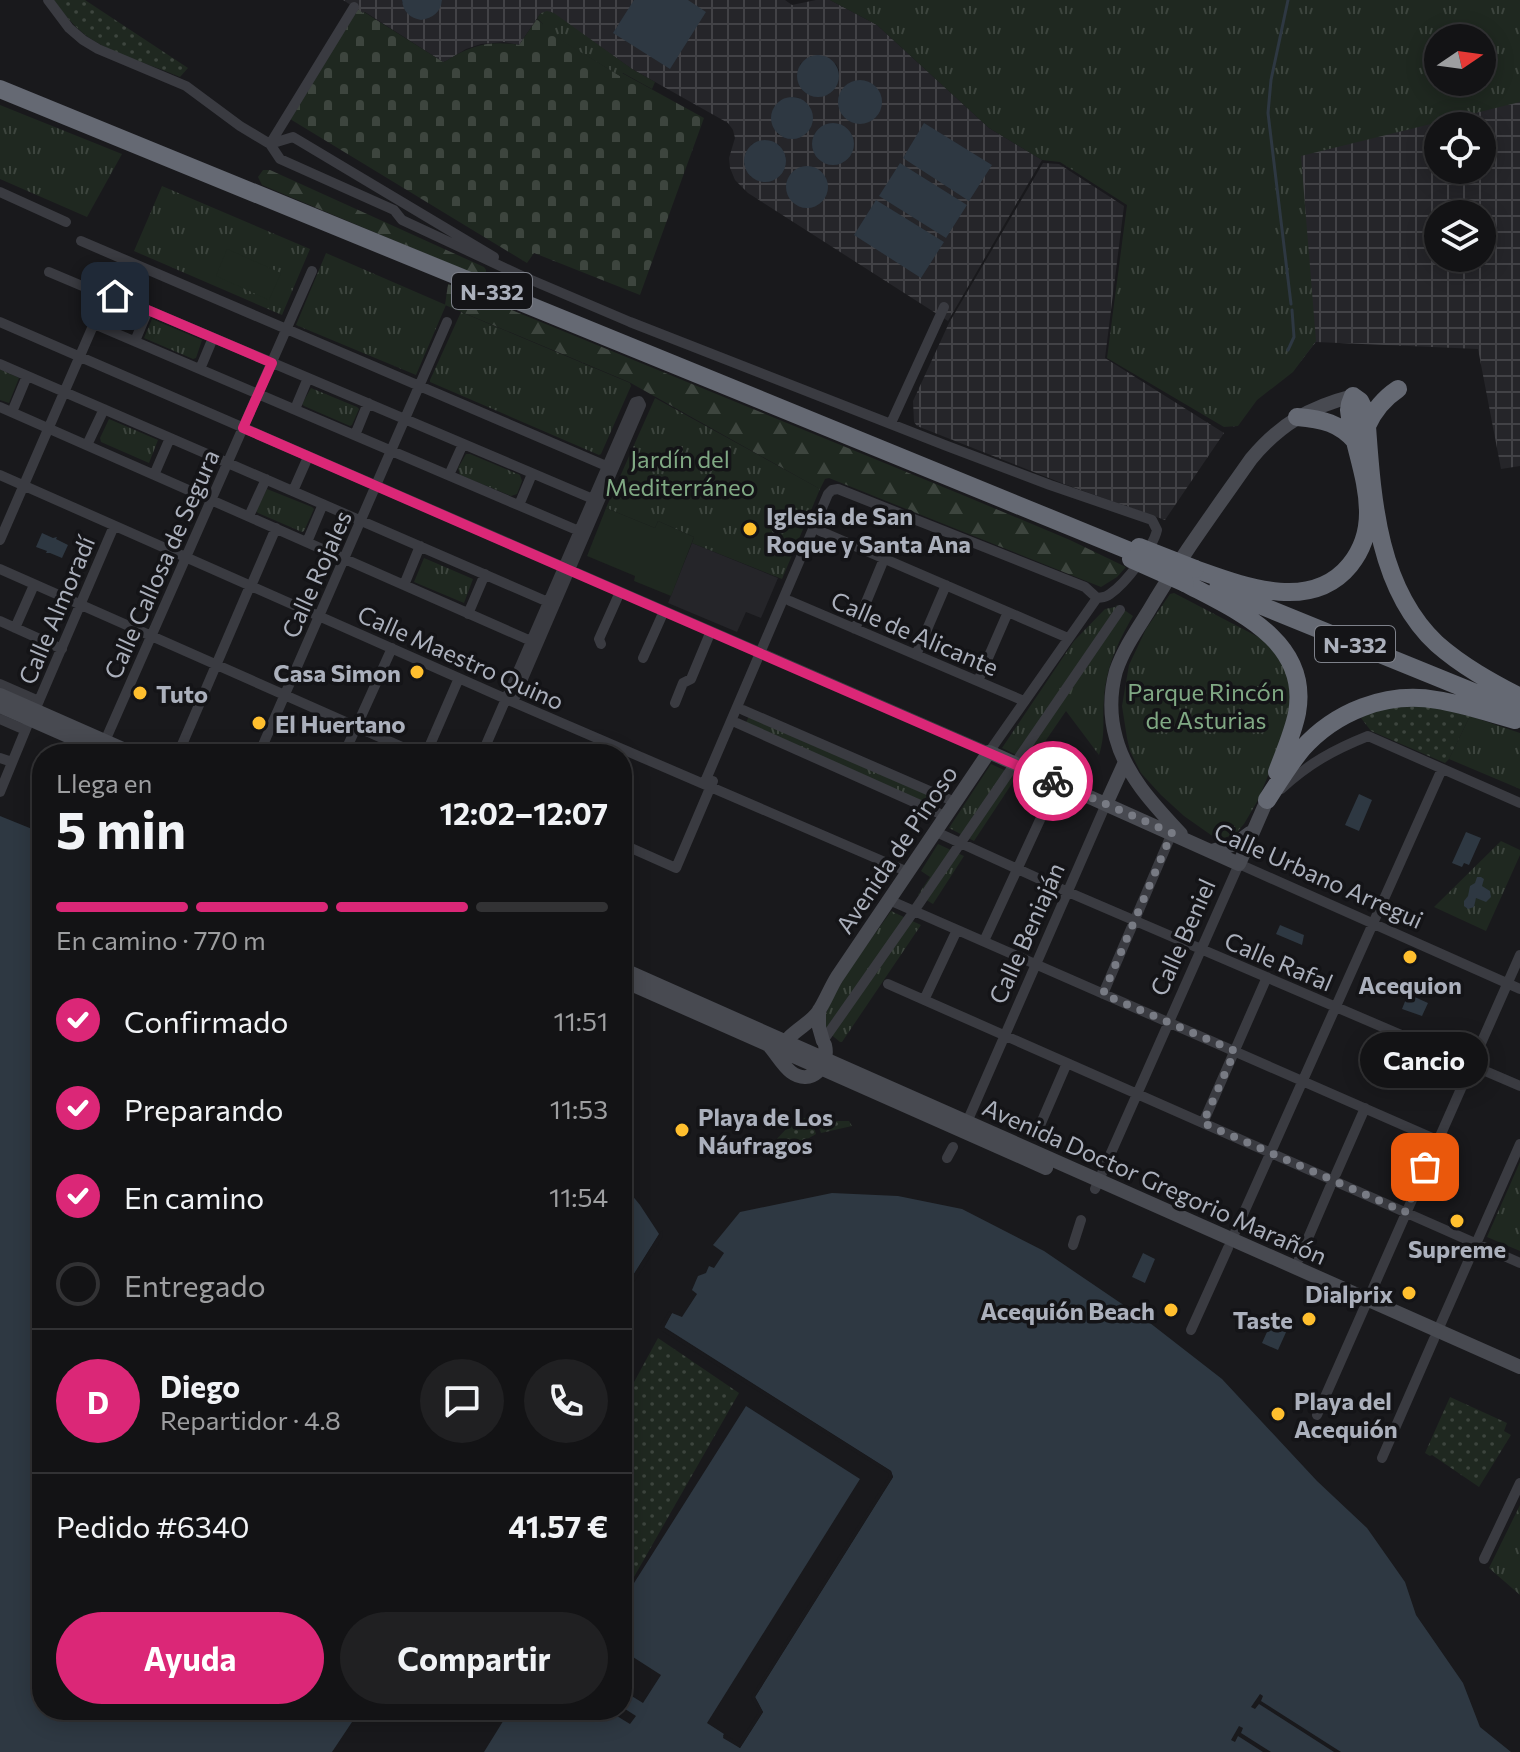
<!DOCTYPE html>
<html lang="es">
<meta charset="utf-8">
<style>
:root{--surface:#131315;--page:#202022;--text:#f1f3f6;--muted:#9d9ea0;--line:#323234;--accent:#db2777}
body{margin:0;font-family:Commissioner,sans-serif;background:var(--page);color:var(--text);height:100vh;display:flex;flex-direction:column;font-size:30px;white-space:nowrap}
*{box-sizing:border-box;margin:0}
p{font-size:26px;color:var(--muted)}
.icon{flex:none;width:44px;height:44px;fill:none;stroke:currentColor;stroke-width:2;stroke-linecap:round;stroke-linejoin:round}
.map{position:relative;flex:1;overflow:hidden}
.details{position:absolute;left:32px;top:744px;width:600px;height:976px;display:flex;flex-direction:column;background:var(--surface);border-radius:32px;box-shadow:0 4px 20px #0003,0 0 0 2px var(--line)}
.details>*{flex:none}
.needle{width:52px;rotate:77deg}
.tools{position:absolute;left:1424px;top:24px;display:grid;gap:16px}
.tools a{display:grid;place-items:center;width:72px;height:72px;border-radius:50%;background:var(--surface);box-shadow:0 4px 20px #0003,0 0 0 2px var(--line);font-size:40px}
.pin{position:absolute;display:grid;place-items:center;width:68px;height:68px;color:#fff;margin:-34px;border-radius:16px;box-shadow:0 4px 12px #0006}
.courier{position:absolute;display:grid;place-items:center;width:80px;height:80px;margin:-40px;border:6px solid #db2777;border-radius:50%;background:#fff;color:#222;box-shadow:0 2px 10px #0007}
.bubble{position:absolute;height:56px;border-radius:28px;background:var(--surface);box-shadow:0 4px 20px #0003,0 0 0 2px var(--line);font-size:26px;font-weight:700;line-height:56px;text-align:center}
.head em{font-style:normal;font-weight:700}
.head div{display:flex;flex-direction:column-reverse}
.head{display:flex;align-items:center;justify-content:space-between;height:136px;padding:0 24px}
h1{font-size:52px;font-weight:700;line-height:60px}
.bar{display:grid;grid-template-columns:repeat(4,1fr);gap:12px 8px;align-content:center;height:96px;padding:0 24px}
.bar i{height:10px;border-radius:6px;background:var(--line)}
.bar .current{background:var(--accent)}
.bar p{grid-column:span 4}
.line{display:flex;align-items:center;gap:20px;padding:0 24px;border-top:2px solid var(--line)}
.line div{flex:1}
.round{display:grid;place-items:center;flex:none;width:84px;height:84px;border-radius:42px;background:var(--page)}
ol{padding:0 24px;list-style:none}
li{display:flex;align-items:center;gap:24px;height:88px}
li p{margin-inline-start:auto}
li .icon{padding:8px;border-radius:50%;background:var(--accent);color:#fff;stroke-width:4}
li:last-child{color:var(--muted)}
li i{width:44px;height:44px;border:4px solid var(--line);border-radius:50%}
.primary-button{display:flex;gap:16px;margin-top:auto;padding:16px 24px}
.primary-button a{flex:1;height:92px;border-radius:48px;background:var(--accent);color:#fff;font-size:32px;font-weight:700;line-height:92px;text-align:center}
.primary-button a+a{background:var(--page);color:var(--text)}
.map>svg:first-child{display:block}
.built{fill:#252529}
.industrial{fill:url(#industrial-grid);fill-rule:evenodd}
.grass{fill:url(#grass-dots)}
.forest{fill:url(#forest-firs)}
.cemetery{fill:url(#cemetery-stones)}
.park{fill:url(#park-tufts);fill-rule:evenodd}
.pitch{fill:#1f2820}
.water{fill:#2e3842}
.pier{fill:#19191c}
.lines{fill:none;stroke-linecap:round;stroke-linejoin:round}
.stream{stroke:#2e3842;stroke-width:3}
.street{stroke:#3a3b41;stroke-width:10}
.secondary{stroke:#484a51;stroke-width:14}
.highway{stroke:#656973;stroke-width:18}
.highway-bridge{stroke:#656973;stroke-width:18}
.done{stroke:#787b84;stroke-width:8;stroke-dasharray:0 14.4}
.route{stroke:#db2777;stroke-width:10}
.poi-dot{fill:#ffbf2e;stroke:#141417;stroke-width:3}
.labels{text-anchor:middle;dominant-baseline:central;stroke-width:7;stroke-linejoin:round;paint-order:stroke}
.shield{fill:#141417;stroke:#7e818a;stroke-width:2}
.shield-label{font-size:22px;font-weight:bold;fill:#abb0bc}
.park-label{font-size:24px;fill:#80a984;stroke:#141417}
.poi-label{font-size:24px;font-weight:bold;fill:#abb0bc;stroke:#141417;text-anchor:start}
.street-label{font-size:24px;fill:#abb0bc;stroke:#141417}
</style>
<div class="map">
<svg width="1520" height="1752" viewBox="0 0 1520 1752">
<defs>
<pattern id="industrial-grid" width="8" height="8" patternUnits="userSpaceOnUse" patternTransform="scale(2)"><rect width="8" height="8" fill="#252529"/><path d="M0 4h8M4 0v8" fill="none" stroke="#424246"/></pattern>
<pattern id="grass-dots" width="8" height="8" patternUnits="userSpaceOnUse" patternTransform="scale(2)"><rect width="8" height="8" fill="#1f2820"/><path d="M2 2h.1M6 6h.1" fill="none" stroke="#3d453e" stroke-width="1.8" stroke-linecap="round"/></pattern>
<pattern id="forest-firs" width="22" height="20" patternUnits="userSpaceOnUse" patternTransform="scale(2)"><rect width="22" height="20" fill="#1f2820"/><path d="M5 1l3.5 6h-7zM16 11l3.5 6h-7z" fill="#3d453e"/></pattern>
<pattern id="cemetery-stones" width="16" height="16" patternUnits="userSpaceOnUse" patternTransform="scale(2)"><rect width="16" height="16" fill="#1f2820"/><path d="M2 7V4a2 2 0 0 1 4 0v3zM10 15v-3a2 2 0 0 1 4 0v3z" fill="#3d453e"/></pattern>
<pattern id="park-tufts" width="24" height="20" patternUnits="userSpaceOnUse" patternTransform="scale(2)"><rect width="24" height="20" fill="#1f2820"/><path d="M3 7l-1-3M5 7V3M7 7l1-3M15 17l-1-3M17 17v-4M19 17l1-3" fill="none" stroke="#3d453e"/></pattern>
</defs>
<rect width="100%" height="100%" fill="#19191c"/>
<path class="built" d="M692,543L778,578L761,618L746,612L737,632L668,603Z"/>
<path class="industrial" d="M343,0H402V3L441,4L442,0H785L792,5L816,0H830L877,25L989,128L1042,160L948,321L748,193L735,180L730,168L729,158L735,138L733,130L728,123L632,69L551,12H543L540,14L519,45L504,42L481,44L466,49L446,61L443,62L365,12L363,13ZM811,56L836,64L839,70V77L815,96L803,90L800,64ZM793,97L800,98L791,139L777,134L779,101ZM765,140L779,145L786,157L751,177L744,164L752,144Z
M1520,0V466L1501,469L1478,349L1316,342L1293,371L1268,81ZM1438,38H1482V82H1438ZM1438,126H1482V170H1438ZM1438,214H1482V258H1438Z
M1043,163L1059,164L1124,206L1105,358L1224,433L1165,520L1064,484L917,426L914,422L913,401L949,323Z"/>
<path class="grass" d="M54,0H85L188,68L180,77C152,65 112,54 88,37C74,27 64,14 54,0Z
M1424,705L1470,716L1449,759L1445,763L1371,731L1361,718L1378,709Z
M810,1115L816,1134L783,1153L774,1142L788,1127Z
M815,1116L822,1125L836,1121H849L852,1126L821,1133Z
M658,1338L739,1393L622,1598V1404Z
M1450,1397L1507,1423L1504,1431L1511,1435L1479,1487L1432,1455L1430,1456L1425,1453Z"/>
<path class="forest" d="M263,170H270L484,267L486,270V274L483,277L479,276L262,185L258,177Z
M448,284L965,496L1070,540L1126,567L1117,577L1101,587L829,478L825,479L820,489L629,382L445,305Z"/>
<path class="cemetery" d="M358,9L363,13L364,12L443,62L446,61C470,45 491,40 519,45L537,19L543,24L542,28L620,76L622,73L704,118L640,295L534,253L527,263L290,119Z"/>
<path class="park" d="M830,0H1520V102L1301,156L1316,341L1293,372L1257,400L1238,426L1224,427L1107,358L1127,205L1060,162L1042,160L989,128L877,25ZM1438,38H1482V82H1438Z
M547,11L554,13L632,69L655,82L652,89L623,73L620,76L541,28L543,24L537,18L541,13Z
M0,105L122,154L87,217L0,179Z
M162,186L310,249L282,315L134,251Z
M326,253L446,305L416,375L296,325Z
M461,312L630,383L631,386L601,454L599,455L430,382V380Z
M152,319L202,340L196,358L193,359L144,338Z
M0,369L19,378L9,403L0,400Z
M311,388L357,407L359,409L352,425L350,426L304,406L302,404Z
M655,398L820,489L782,579L692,543L694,537L658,521L655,528L606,508Z
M109,419L158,440L149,463L101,442L100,438Z
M466,454H470L520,475L522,481L517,494L511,496L460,475L458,468Z
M267,489L312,507L314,509L304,531L302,532L258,513L256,511Z
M424,558L473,579L464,603L414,582Z
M1174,593L1266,641L1284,665L1292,693L1284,737L1258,800L1244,824L1237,832L1225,838H1221L1211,835L1184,816L1161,795L1141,773L1130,751L1127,738L1122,706L1129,665L1146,629L1170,594Z
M1117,605L1133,616C1118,642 1106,667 1104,699C1102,720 1106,733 1099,755L1066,711L1031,762L1002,748L1074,641L1105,609L1115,607Z
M749,716L942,799L936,808L745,725Z
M1470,716L1520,733V789L1449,759Z
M991,764L1017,776L974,841L949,828Z
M1501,841L1520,850V855L1486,931L1434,907Z
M938,844L964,856L933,904L918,895L930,877L921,871Z
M891,911L921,925L842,1042H840C833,1036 826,1032 825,1022C824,1000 877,932 891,911Z
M1520,1162V1251L1487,1237Z
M1520,1505V1595L1489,1568Z"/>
<path class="pitch" d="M227,249L281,273L269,300L216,276Z
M606,508L655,528L658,521L694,537L671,596L634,581L635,576L587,556Z"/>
<path class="water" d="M402,0H442C441,12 433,18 421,20C410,18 403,12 402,0Z
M634,0H688L706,12L670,69L613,33Z
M797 76a21 21 0 1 1 42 0a21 21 0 1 1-42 0Z
M838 102a22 22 0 1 1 44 0a22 22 0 1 1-44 0Z
M771 118a21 21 0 1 1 42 0a21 21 0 1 1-42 0Z
M924,123L992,165L969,201L903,158Z
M812 144a21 21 0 1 1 42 0a21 21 0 1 1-42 0Z
M744 161a21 21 0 1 1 42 0a21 21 0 1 1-42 0Z
M900,163L967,205L946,238L879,196Z
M786 187a21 21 0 1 1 42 0a21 21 0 1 1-42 0Z
M876,200L944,242L921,278L854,235Z
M42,533L53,538L57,537L56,539L68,545L62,558L50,553H46L47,551L36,547Z
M1359,794L1372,800L1359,831L1345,825Z
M0,816L42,833V1710H360L332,1752H0Z
M1466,832L1481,838L1469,865L1464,863L1462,867L1452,863Z
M1477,877H1481L1484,879L1482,886L1490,891L1491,897L1486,902L1476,898L1474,907L1468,909L1464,906V901L1468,896L1470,886L1475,883Z
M1280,925L1304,935L1302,945L1276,934Z
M1408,994L1428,1003L1422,1016L1402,1009Z
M622,1183L640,1205L659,1234L622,1293Z
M832,1193L898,1196L962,1209L1044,1251L1150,1323L1222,1379L1317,1481L1367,1528L1405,1582L1416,1615L1463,1683L1480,1727L1511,1752H1341L1261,1701L1263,1696L1260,1694L1251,1707L1255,1709L1259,1704L1334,1752H1271L1241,1733L1243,1728L1239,1726L1231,1740L1235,1742L1238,1736L1263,1752H484L510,1710H607L630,1724L636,1716L622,1707V1690L643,1703L661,1675L622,1650V1602L746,1406L860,1479L707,1723L724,1734L723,1736L740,1748L763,1712L755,1697L893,1477L891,1471L664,1327L672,1313L682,1317L697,1294L692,1290L698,1276L706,1273L709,1266L714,1268L724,1253L713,1245L740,1212Z
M1143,1253L1155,1259L1145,1283L1132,1277Z
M1276,1312L1292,1319L1278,1350L1262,1343Z"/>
<path class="pier" d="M662,1230L663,1236L652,1254L625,1296L622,1297V1293Z
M669,1311L672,1313L664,1328L891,1471L893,1477L755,1697L763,1712L740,1748L723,1738L724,1734L739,1743L758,1713L759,1711L751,1697L889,1476L888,1473L662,1331L660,1326Z"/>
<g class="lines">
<path class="stream" d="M1288,0L1271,80L1268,113L1291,304
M1288,350L1294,337L1292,310"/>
<path class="street" d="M48,0L69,28L83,40L98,49L186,86L240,126L270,144L280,159L394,210L402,220L522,276L630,322L947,446L1050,485L1152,520L1157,530C1153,548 1125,584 1110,594C1105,598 1103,597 1097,598
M270,144L293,137L494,257
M270,144L354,7
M0,192L66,222
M81,241L611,468
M49,272L106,296
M108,293L593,499
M0,322L989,752L1097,598
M94,324L579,531
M135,341L148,310
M0,364L548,602
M200,369L213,338
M0,407L531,641
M295,409L308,378
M12,412L27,376
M891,423L944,307
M355,435L368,403
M87,445L104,409
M0,475L513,702L908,872
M154,475L170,438
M449,475L463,444
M293,491L308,457
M519,505L532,474
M249,516L266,479
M820,531L1068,638
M0,540L122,259
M307,542L323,504
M0,569L418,754
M404,585L420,546
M251,586L276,528
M790,601L1024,701
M468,614L485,574
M0,621L62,649
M15,628L34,585
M855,629L884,559
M601,644L599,639L620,592
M916,655L946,585
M643,658L664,611
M978,681L1008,612
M0,684L39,701
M675,703L683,683L691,679L711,631
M35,710L114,526
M743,710L955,802
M0,719L25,730
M737,723L945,816
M105,741L312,271
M178,754L250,586
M259,754L447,322
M344,754L392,648
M426,754L459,678
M482,754L635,402L639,401L641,405L513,702
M0,758L12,762
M704,784L828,494L832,490L838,489L1085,587L1097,598
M1281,789C1308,764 1333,750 1368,736L1520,803
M0,792L30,719
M934,831L1068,892L1520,1086
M622,844L676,868L713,781
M889,900L1437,1140
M984,941L1057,783
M888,984L1520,1263
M1103,994L1172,833
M924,1000L957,930
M823,1041L914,911L1120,610
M967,1122L1106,804
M1203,1123L1267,977
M1038,1130L1067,1063
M947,1158L953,1147
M1336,1174L1365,1108
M1095,1189L1239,864L1520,989
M1232,1239L1442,769
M1073,1245L1081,1220
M1299,1259L1330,1187
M1191,1330L1228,1248
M1438,1330L1520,1144
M1317,1415L1520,955
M1382,1458L1434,1339
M1484,1559L1520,1483"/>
<path class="secondary" d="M0,695L134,754
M0,706L109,754
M1106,804L1125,762
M1181,834C1155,806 1126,776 1116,738C1110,717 1110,693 1116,671C1123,650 1136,631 1148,612C1179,559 1216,509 1251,459C1280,424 1310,407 1353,396
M1212,851L1235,844L1250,833
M622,969L1520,1367
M622,980L1046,1168
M819,1010V1027L823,1041
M770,1047C777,1055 783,1066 791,1072C811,1087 830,1066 825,1045
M782,1049C788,1032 808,1026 818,1012C825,1002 830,988 837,977L989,752L1239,864L1267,800"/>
<path class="highway" d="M0,89L1135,553
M1297,417C1322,419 1340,423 1356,442
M1367,426C1374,410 1383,399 1398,389
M1195,569C1243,586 1311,613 1350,565C1362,550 1368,532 1368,513C1368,477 1353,445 1349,410L1350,404L1353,396L1360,401L1366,413C1372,492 1375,586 1437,644C1462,666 1491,682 1520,697
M1185,583C1238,611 1310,641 1297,713C1293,733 1284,753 1277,772
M1218,588L1520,711
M1267,800C1278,783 1289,765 1302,749C1335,712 1386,691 1437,700C1463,704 1489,713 1515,720"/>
<path class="highway-bridge" d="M1139,547L1195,569
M1131,559L1185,583"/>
</g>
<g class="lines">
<path class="done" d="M1053,781L1172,833L1103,994L1235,1051L1203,1123L1405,1212L1425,1167"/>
<path class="route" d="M115,296L272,363L243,428L1053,781"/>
</g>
<g class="poi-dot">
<circle cx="750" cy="529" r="8"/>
<circle cx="417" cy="672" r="8"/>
<circle cx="140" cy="693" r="8"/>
<circle cx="259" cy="723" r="8"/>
<circle cx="1410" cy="957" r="8"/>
<circle cx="682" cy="1130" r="8"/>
<circle cx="1457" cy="1221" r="8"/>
<circle cx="1409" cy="1293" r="8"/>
<circle cx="1171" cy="1310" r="8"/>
<circle cx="1309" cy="1319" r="8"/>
<circle cx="1278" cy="1414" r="8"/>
</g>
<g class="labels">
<g class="shield">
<rect x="452" y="273" width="80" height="36" rx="6"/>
<rect x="1315" y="626" width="80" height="36" rx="6"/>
</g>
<g class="shield-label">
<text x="492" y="291">N-332</text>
<text x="1355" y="644">N-332</text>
</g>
<g class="park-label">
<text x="680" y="458">Jardín del<tspan x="680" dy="28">Mediterráneo</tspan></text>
<text x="1206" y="691">Parque Rincón<tspan x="1206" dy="28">de Asturias</tspan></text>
</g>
<g class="poi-label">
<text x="766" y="515">Iglesia de San<tspan x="766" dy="28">Roque y Santa Ana</tspan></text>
<text x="401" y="672" text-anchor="end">Casa Simon</text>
<text x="156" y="693">Tuto</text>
<text x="275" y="723">El Huertano</text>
<text x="1410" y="984" text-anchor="middle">Acequion</text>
<text x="698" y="1116">Playa de Los<tspan x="698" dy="28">Náufragos</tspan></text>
<text x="1457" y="1248" text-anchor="middle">Supreme</text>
<text x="1393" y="1293" text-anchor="end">Dialprix</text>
<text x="1155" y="1310" text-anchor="end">Acequión Beach</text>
<text x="1293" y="1319" text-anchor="end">Taste</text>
<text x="1294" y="1400">Playa del<tspan x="1294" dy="28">Acequión</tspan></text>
</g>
<g class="street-label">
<text transform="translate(161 564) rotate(-66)">Calle Callosa de Segura</text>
<text transform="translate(316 574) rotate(-66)">Calle Rojales</text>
<text transform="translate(56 610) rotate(-67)">Calle Almoradí</text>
<text transform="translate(915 633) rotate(23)">Calle de Alicante</text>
<text transform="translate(461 657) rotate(24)">Calle Maestro Quino</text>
<text transform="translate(896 849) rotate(-56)">Avenida de Pinoso</text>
<text transform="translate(1319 875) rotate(24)">Calle Urbano Arregui</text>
<text transform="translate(1026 933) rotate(-66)">Calle Beniaján</text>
<text transform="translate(1182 937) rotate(-66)">Calle Beniel</text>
<text transform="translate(1279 961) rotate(23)">Calle Rafal</text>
<text transform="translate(1155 1181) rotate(24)">Avenida Doctor Gregorio Marañón</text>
</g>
</g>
</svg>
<div class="tools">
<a><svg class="needle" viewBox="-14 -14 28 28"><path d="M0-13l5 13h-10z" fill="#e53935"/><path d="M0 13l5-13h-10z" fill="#9d9ea0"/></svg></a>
<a><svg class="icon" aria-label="locate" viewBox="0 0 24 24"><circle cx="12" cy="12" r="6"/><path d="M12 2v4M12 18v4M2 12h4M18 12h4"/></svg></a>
<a><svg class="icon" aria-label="layers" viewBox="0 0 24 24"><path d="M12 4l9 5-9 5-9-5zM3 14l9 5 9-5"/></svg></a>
</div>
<div class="pin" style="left:1425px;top:1167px;background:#ea580c"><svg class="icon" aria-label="bag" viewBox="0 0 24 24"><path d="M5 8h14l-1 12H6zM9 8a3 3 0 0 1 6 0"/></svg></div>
<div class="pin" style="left:115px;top:296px;background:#1f2937"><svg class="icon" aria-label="home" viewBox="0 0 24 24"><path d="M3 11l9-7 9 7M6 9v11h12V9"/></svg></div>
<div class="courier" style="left:1053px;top:781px"><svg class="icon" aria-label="bike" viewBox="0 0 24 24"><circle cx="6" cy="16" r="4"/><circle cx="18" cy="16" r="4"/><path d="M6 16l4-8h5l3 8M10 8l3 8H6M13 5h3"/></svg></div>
<div class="bubble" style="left:1360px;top:1032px;width:128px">Cancio</div>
<section class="details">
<div class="head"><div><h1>5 min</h1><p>Llega en</p></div><em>12:02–12:07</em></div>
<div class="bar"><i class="current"></i><i class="current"></i><i class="current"></i><i></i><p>En camino · 770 m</p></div>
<ol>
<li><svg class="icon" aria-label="check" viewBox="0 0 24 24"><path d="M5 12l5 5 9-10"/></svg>Confirmado<p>11:51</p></li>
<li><svg class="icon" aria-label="check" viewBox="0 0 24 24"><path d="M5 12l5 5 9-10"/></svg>Preparando<p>11:53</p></li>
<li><svg class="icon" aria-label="check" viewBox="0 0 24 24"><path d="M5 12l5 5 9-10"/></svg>En camino<p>11:54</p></li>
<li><i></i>Entregado</li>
</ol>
<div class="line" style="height:144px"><b class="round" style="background:var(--accent);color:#fff">D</b><div><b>Diego</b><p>Repartidor · 4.8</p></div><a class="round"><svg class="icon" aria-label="chat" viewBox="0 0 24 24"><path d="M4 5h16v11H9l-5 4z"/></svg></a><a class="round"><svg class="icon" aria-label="phone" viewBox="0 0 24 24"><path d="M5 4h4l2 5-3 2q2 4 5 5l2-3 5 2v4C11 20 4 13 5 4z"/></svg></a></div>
<div class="line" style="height:104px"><div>Pedido #6340</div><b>41.57 €</b></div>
<div class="primary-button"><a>Ayuda</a><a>Compartir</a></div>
</section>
</div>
